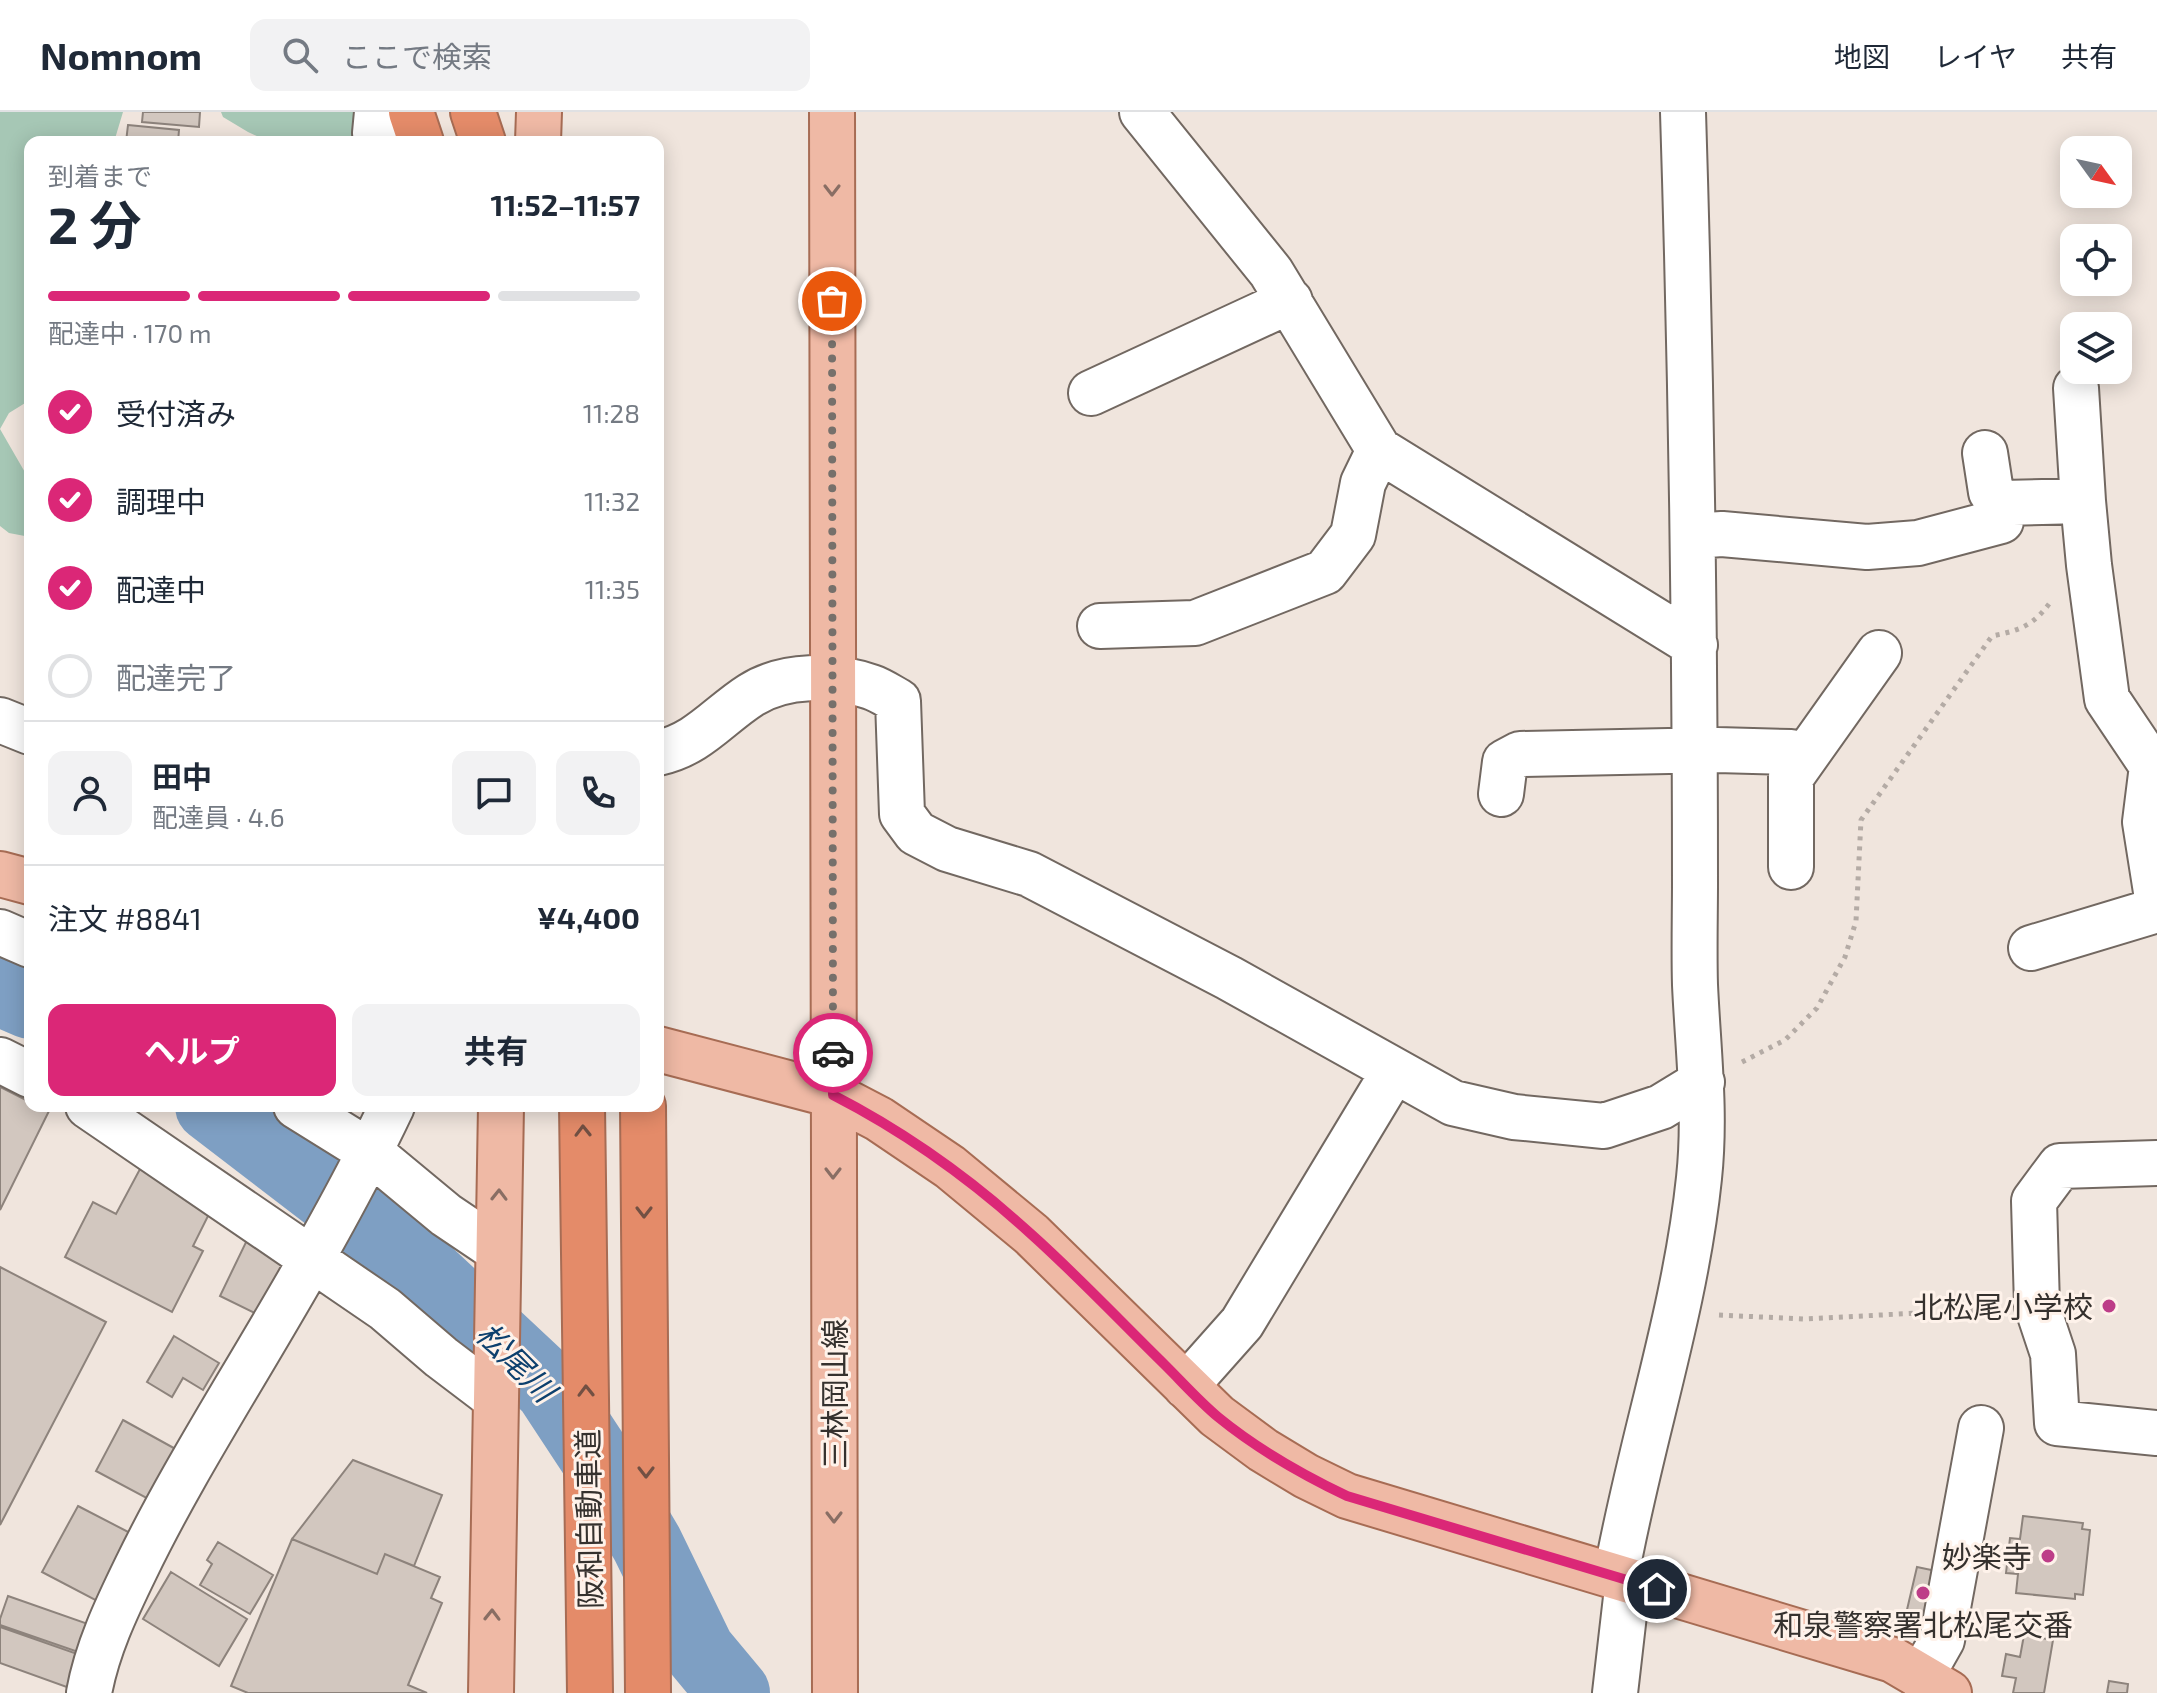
<!DOCTYPE html>
<html lang="ja">
<meta charset="utf-8">
<style>
:root{--surface:#fff;--page:#f2f2f3;--text:#1f2937;--muted:#747a83;--line:#e0e1e3;--accent:#db2777}
body{margin:0;font-family:"Exo 2","Noto Sans JP",sans-serif;background:var(--page);color:var(--text);height:100vh;display:flex;flex-direction:column;font-size:30px;white-space:nowrap}
*{box-sizing:border-box;margin:0}
p{font-size:26px;color:var(--muted)}
.icon{flex:none;width:44px;height:44px;fill:none;stroke:currentColor;stroke-width:2;stroke-linecap:round;stroke-linejoin:round}
.map{position:relative;flex:1;overflow:hidden}
.side{position:absolute;left:24px;top:24px;width:640px;height:976px;display:flex;flex-direction:column;background:var(--surface);border-radius:16px;box-shadow:0 4px 20px #0003}
.side>*{flex:none}
.needle{width:52px;rotate:123deg}
.tools{position:absolute;left:2060px;top:24px;display:grid;gap:16px}
.tools a{display:grid;place-items:center;width:72px;height:72px;border-radius:16px;background:var(--surface);box-shadow:0 4px 20px #0003;font-size:40px}
.pin{position:absolute;display:grid;place-items:center;width:68px;height:68px;color:#fff;margin:-34px;border:4px solid #fff;border-radius:50%;box-shadow:0 2px 8px #0007}
.courier{position:absolute;display:grid;place-items:center;width:80px;height:80px;margin:-40px;border:6px solid #db2777;border-radius:50%;background:#fff;color:#222;box-shadow:0 2px 10px #0007}
.summary em{font-style:normal;font-weight:700}
.summary div{display:flex;flex-direction:column-reverse}
.summary{display:flex;align-items:center;justify-content:space-between;height:136px;padding:0 24px}
h1{font-size:52px;font-weight:700;line-height:60px}
.bar{display:grid;grid-template-columns:repeat(4,1fr);gap:12px 8px;align-content:center;height:96px;padding:0 24px}
.bar i{height:10px;border-radius:6px;background:var(--line)}
.bar .active{background:var(--accent)}
.bar p{grid-column:span 4}
.line{display:flex;align-items:center;gap:20px;padding:0 24px;border-top:2px solid var(--line)}
.line div{flex:1}
.round{display:grid;place-items:center;flex:none;width:84px;height:84px;border-radius:16px;background:var(--page)}
ol{padding:0 24px;list-style:none}
li{display:flex;align-items:center;gap:24px;height:88px}
li p{margin-inline-start:auto}
li .icon{padding:8px;border-radius:50%;background:var(--accent);color:#fff;stroke-width:4}
li:last-child{color:var(--muted)}
li i{width:44px;height:44px;border:4px solid var(--line);border-radius:50%}
.primary-button{display:flex;gap:16px;margin-top:auto;padding:16px 24px}
.primary-button a{flex:1;height:92px;border-radius:16px;background:var(--accent);color:#fff;font-size:32px;font-weight:700;line-height:92px;text-align:center}
.primary-button a+a{background:var(--page);color:var(--text)}
header{display:flex;align-items:center;gap:48px;box-sizing:border-box;height:112px;padding:0 40px;background:var(--surface);border-bottom:2px solid var(--line)}
header strong{font-size:38px}
nav{display:flex;gap:44px;margin-inline-start:auto;font-size:28px}
.search{width:560px;height:72px;background:var(--page);display:flex;align-items:center;gap:20px;box-sizing:border-box;padding:0 28px;border-radius:16px;color:var(--muted);font-size:30px}
.map>svg:first-child{display:block}
.green{fill:#a6c7b5}
.lines{fill:none;stroke-linecap:round;stroke-linejoin:round}
.river{stroke:#7e9fc3;stroke-width:72}
.building{fill:#d2c7bf;stroke:#8d837c;stroke-width:2}
.minor-casing{stroke:#726861;stroke-width:48}
.major-casing{stroke:#a76c54;stroke-width:48}
.highway-casing{stroke:#a76c54;stroke-width:48}
.path{stroke:#b4aba5;stroke-width:5;stroke-dasharray:4 6;stroke-linecap:butt}
.minor{stroke:#fff;stroke-width:44}
.major{stroke:#efb9a5;stroke-width:44}
.highway{stroke:#e48b69;stroke-width:44}
.oneway{stroke:#896e64}
.oneway2{stroke:#725043}
.done{stroke:#76706b;stroke-width:8;stroke-dasharray:0 14.4}
.route{stroke:#db2777;stroke-width:10}
.poi-dot{fill:#bd3d88;stroke:#fef2ea;stroke-width:3}
.labels{text-anchor:middle;dominant-baseline:central;stroke-width:6;stroke-linejoin:round;paint-order:stroke}
.poi-label{font-size:30px;fill:#35312e;stroke:#fef2ea;text-anchor:end}
.street-label{font-size:30px;fill:#35312e;stroke:#fef2ea}
.water-label{font-size:32px;font-style:italic;fill:#0d406e;stroke:#fef2ea}
</style>
<header>
<strong>Nomnom</strong>
<div class="search"><svg class="icon" aria-label="search" viewBox="0 0 24 24"><circle cx="10" cy="10" r="6"/><path d="M15 15l6 6"/></svg>ここで検索</div>
<nav><a>地図</a><a>レイヤ</a><a>共有</a></nav>
</header>
<div class="map">
<svg width="2157" height="1581" viewBox="0 0 2157 1581">
<rect width="100%" height="100%" fill="#f0e5dd"/>
<path class="green" d="M0,0H123L114,30H30V288L9,301L0,317L30,369V425L9,421L0,414Z
M221,0H357L358,30H270L248,20L223,5Z"/>
<g class="lines">
<path class="river" d="M0,878L30,891
M211,994L416,1151L550,1276L598,1349L647,1432L699,1539L734,1581"/>
</g>
<path class="building" d="M143,0H200L199,15L142,10Z
M128,13L179,18L178,30H126Z
M0,975L30,990V994H38L49,999L0,1098Z
M140,1057L213,1094L193,1134L203,1139L172,1200L65,1145L93,1090L116,1102Z
M248,1126L294,1148L265,1206L220,1184Z
M0,1155L106,1210L0,1413Z
M174,1224L219,1251L203,1278L183,1266L172,1285L147,1270Z
M123,1308L181,1340L154,1390L96,1359Z
M353,1348L442,1383L414,1454L385,1442L377,1462L292,1427Z
M78,1394L136,1424L101,1491L42,1460Z
M2023,1404L2083,1411L2082,1417L2090,1418L2083,1483L2075,1482V1487L2016,1481L2018,1462L2006,1461L2010,1426L2020,1427Z
M292,1427L377,1462L385,1442L440,1465L431,1486L442,1491L408,1573L427,1581H248L231,1574Z
M218,1430L273,1463L250,1502L200,1473L212,1452L207,1448Z
M1917,1455L1941,1460L1931,1507L1906,1502Z
M171,1460L247,1507L219,1554L143,1507Z
M8,1484L91,1513L81,1541L0,1513V1507Z
M0,1515L86,1545L75,1578L0,1551Z
M2024,1523L2053,1528L2044,1581H2013L2016,1566L2002,1564L2006,1542L2020,1545Z
M2109,1569L2128,1572L2127,1581H2107Z"/>
<g class="lines">
<defs>
<path id="minor" d="M377,0L375,21L377,30
M1142,0L1271,160L1379,338L1695,533
M2076,276L2083,389
M1091,281L1290,189
M1985,341L1991,380L2003,391L2083,389L2089,453L2107,587L2152,654
M1693,424L1722,422L1867,435L1918,431L2001,409L2003,391
M1100,514L1195,511L1325,460L1353,423L1363,371L1379,338
M0,608L30,620
M658,641C699,632 718,604 751,583C784,562 834,562 871,575C880,578 889,584 898,589L902,702L916,721L947,737L1029,762L1229,866L1453,991L1514,1005L1604,1014L1661,995L1702,970
M2157,648L2152,654L2145,710L2157,786
M1501,682L1505,650L1520,642L1717,638L1791,640L1802,649
M1791,755V665L1879,541
M0,820L30,833
M2031,836L2157,798
M0,948L30,963
M88,994L385,1197L441,1245L495,1286
M296,994L370,1040L446,1103L498,1138
M2157,1051L2060,1054L2034,1089L2037,1194L2053,1242L2057,1311L2157,1321
M1186,1274L1242,1211L1394,959
M1616,1464C1640,1330 1685,1201 1699,1066C1706,1001 1698,938 1695,873C1694,839 1695,804 1695,770C1695,513 1691,257 1683,0
M1921,1565L1942,1528L1981,1316
M89,1581C97,1537 116,1497 136,1456C166,1394 201,1335 236,1276C291,1184 346,1091 392,994
M1615,1581L1628,1468"/>
<path id="major" d="M832,0L835,1581
M538,30L539,0
M0,762L30,770
M658,937L833,983L879,1007L950,1055L1031,1122L1217,1304L1263,1338L1306,1364L1347,1384L1893,1548L1949,1581
M491,1581L501,994"/>
<path id="highway" d="M411,0L421,30
M473,0L483,30
M582,994L590,1581
M643,994L648,1581"/>
</defs>
<use href="#minor" class="minor-casing"/>
<use href="#major" class="major-casing"/>
<use href="#highway" class="highway-casing"/>
<path class="path" d="M1742,950L1785,928L1817,896L1845,845L1856,809L1861,708L1992,524C2022,518 2034,513 2052,488
M1719,1203L1804,1207L1996,1197"/>
<use href="#minor" class="minor"/>
<use href="#major" class="major"/>
<use href="#highway" class="highway"/>
</g>
<defs><path id="oneway-chevron" d="M-2-3.5L2.5 0L-2 3.5" fill="none" stroke-width="1.6" stroke-linecap="round" stroke-linejoin="round" transform="scale(2)"/></defs>
<g class="oneway">
<use href="#oneway-chevron" transform="translate(832 78) rotate(90)"/>
<use href="#oneway-chevron" transform="translate(833 1061) rotate(90)"/>
<use href="#oneway-chevron" transform="translate(499 1083) rotate(-89)"/>
<use href="#oneway-chevron" transform="translate(834 1405) rotate(90)"/>
<use href="#oneway-chevron" transform="translate(492 1503) rotate(-89)"/>
</g>
<g class="oneway2">
<use href="#oneway-chevron" transform="translate(583 1019) rotate(-91)"/>
<use href="#oneway-chevron" transform="translate(644 1100) rotate(90)"/>
<use href="#oneway-chevron" transform="translate(586 1279) rotate(-91)"/>
<use href="#oneway-chevron" transform="translate(646 1360) rotate(90)"/>
</g>
<g class="lines">
<path class="done" d="M832,189L833,941"/>
<path class="route" d="M833,941V983C905,1020 971,1067 1031,1122C1078,1164 1121,1210 1166,1254C1183,1271 1199,1289 1218,1305C1257,1337 1301,1362 1347,1384L1657,1477"/>
</g>
<g class="poi-dot">
<circle cx="2109" cy="1194" r="8"/>
<circle cx="2048" cy="1444" r="8"/>
<circle cx="1923" cy="1481" r="8"/>
</g>
<g class="labels">
<g class="poi-label">
<text x="2093" y="1194">北松尾小学校</text>
<text x="2032" y="1444">妙楽寺</text>
<text x="1923" y="1512" text-anchor="middle">和泉警察署北松尾交番</text>
</g>
<g class="street-label">
<text transform="translate(834 1282) rotate(-90)">三林岡山線</text>
<text transform="translate(588 1407) rotate(-91)">阪和自動車道</text>
</g>
<g class="water-label">
<text transform="translate(517 1249) rotate(45)">松尾川</text>
</g>
</g>
</svg>
<div class="tools">
<a><svg class="needle" viewBox="-14 -14 28 28"><path d="M0-13l5 13h-10z" fill="#e53935"/><path d="M0 13l5-13h-10z" fill="#747a83"/></svg></a>
<a><svg class="icon" aria-label="locate" viewBox="0 0 24 24"><circle cx="12" cy="12" r="6"/><path d="M12 2v4M12 18v4M2 12h4M18 12h4"/></svg></a>
<a><svg class="icon" aria-label="layers" viewBox="0 0 24 24"><path d="M12 4l9 5-9 5-9-5zM3 14l9 5 9-5"/></svg></a>
</div>
<div class="pin" style="left:832px;top:189px;background:#ea580c"><svg class="icon" aria-label="bag" viewBox="0 0 24 24"><path d="M5 8h14l-1 12H6zM9 8a3 3 0 0 1 6 0"/></svg></div>
<div class="pin" style="left:1657px;top:1477px;background:#1f2937"><svg class="icon" aria-label="home" viewBox="0 0 24 24"><path d="M3 11l9-7 9 7M6 9v11h12V9"/></svg></div>
<div class="courier" style="left:833px;top:941px"><svg class="icon" aria-label="car" viewBox="0 0 24 24"><path d="M5 17H2v-5l4-1 3-4h7l3 4 3 1v5h-3M9 17h6M6 11h13"/><circle cx="7" cy="17" r="2"/><circle cx="17" cy="17" r="2"/></svg></div>
<section class="side">
<div class="summary"><div><h1>2 分</h1><p>到着まで</p></div><em>11:52–11:57</em></div>
<div class="bar"><i class="active"></i><i class="active"></i><i class="active"></i><i></i><p>配達中 · 170 m</p></div>
<ol>
<li><svg class="icon" aria-label="check" viewBox="0 0 24 24"><path d="M5 12l5 5 9-10"/></svg>受付済み<p>11:28</p></li>
<li><svg class="icon" aria-label="check" viewBox="0 0 24 24"><path d="M5 12l5 5 9-10"/></svg>調理中<p>11:32</p></li>
<li><svg class="icon" aria-label="check" viewBox="0 0 24 24"><path d="M5 12l5 5 9-10"/></svg>配達中<p>11:35</p></li>
<li><i></i>配達完了</li>
</ol>
<div class="line" style="height:144px"><a class="round"><svg class="icon" aria-label="person" viewBox="0 0 24 24"><circle cx="12" cy="8" r="4"/><path d="M4 21q1-7 8-7t8 7"/></svg></a><div><b>田中</b><p>配達員 · 4.6</p></div><a class="round"><svg class="icon" aria-label="chat" viewBox="0 0 24 24"><path d="M4 5h16v11H9l-5 4z"/></svg></a><a class="round"><svg class="icon" aria-label="phone" viewBox="0 0 24 24"><path d="M5 4h4l2 5-3 2q2 4 5 5l2-3 5 2v4C11 20 4 13 5 4z"/></svg></a></div>
<div class="line" style="height:104px"><div>注文 #8841</div><b>¥4,400</b></div>
<div class="primary-button"><a>ヘルプ</a><a>共有</a></div>
</section>
</div>
